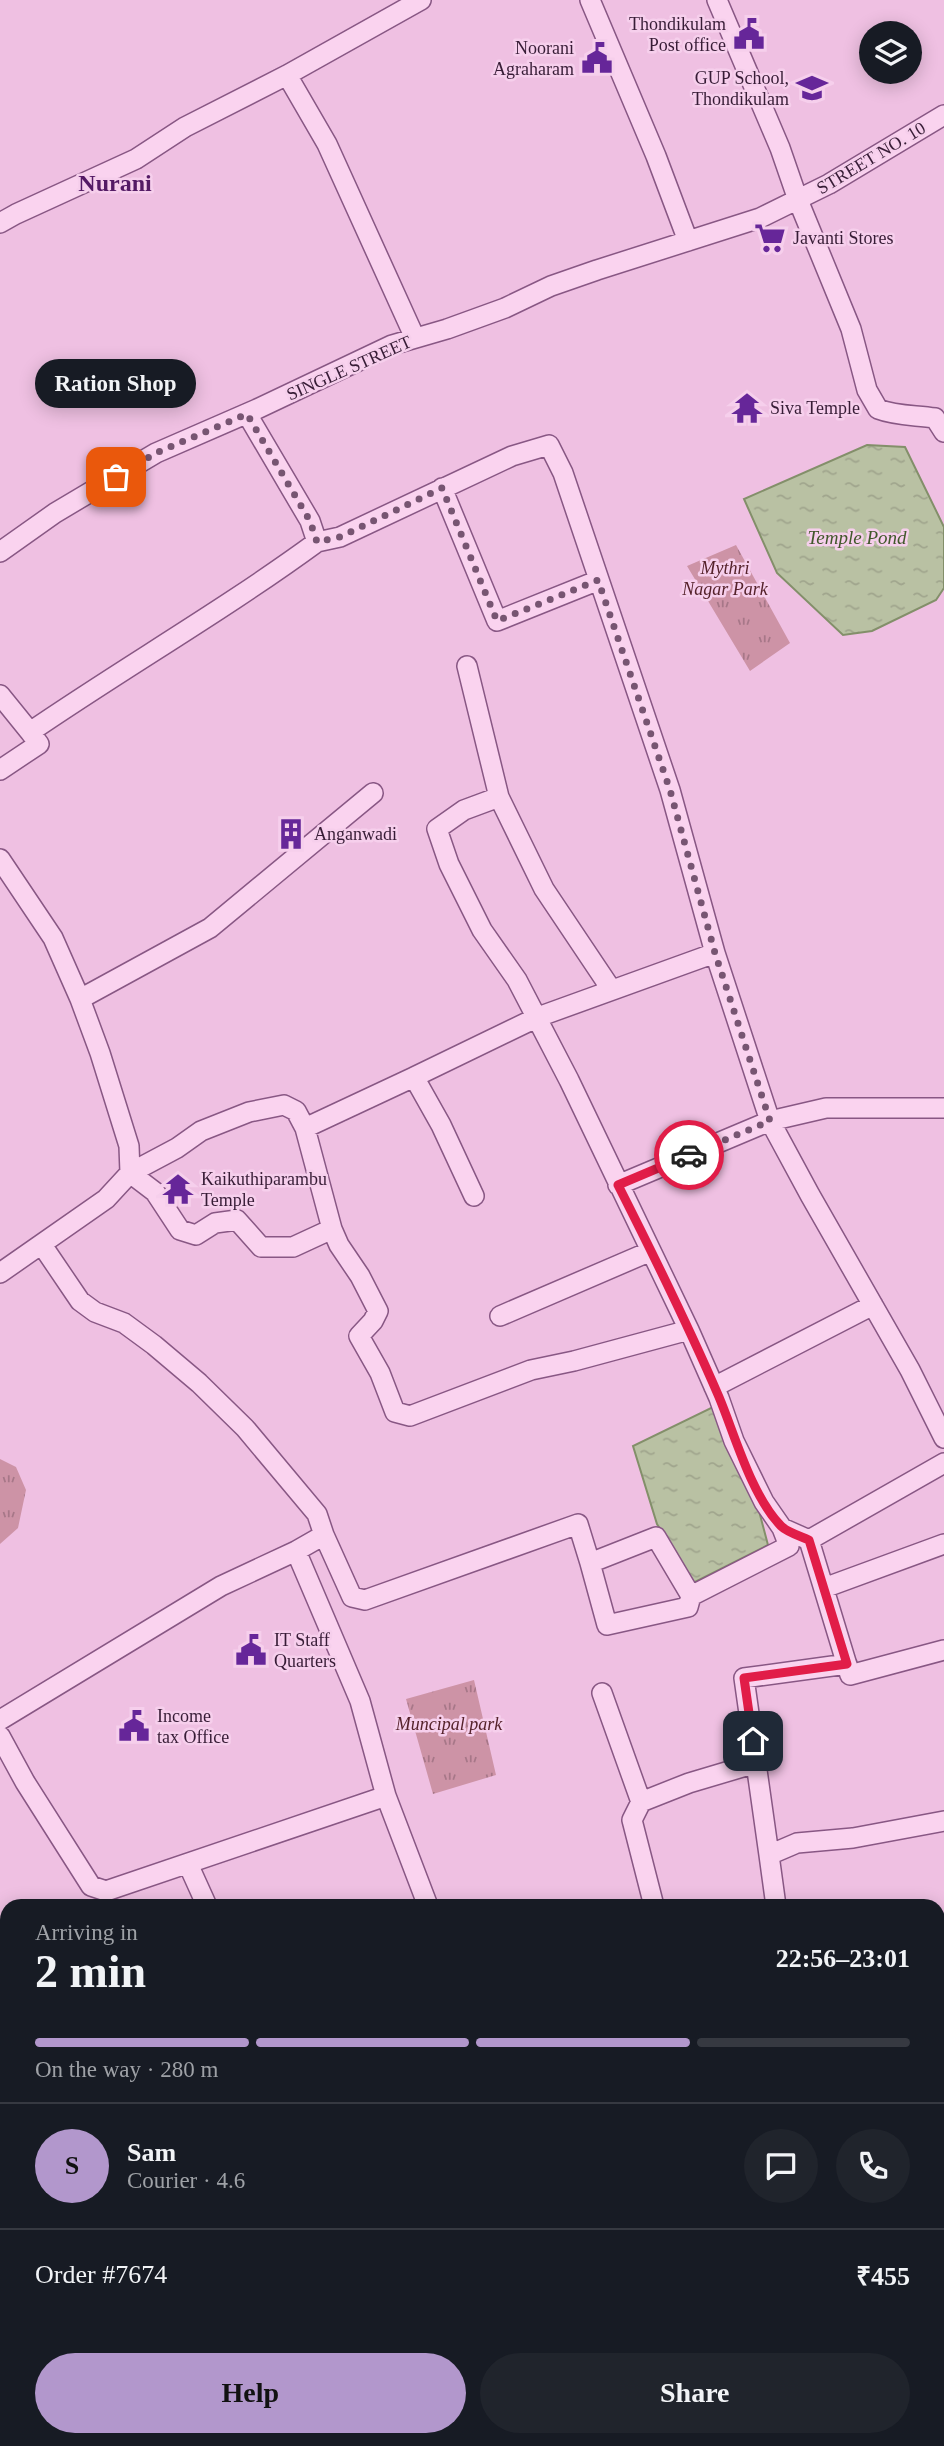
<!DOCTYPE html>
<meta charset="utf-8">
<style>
:root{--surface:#171b24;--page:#20242c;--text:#f1f3f6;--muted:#9ea1a6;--line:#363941;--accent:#b297cc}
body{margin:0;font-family:Georgia,serif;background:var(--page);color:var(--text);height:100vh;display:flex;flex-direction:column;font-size:26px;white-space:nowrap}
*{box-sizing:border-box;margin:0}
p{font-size:23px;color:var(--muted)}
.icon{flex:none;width:38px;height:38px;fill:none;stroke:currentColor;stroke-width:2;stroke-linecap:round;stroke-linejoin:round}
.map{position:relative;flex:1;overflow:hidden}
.drawer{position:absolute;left:0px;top:1899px;width:945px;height:548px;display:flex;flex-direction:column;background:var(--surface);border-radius:21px 21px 0 0;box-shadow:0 4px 18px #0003}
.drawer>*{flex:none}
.controls{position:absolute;left:859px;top:21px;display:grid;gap:14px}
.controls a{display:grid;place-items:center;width:63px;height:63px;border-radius:50%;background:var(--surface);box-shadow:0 4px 18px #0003;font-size:35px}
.pin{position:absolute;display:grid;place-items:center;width:60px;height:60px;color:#fff;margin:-30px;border-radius:14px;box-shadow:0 4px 10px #0006}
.courier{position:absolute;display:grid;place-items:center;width:70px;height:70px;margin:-35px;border:5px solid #e11d48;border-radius:50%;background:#fff;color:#222;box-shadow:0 2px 9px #0007}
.bubble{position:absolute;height:49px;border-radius:24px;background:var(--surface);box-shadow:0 4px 18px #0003;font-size:23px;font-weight:700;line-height:49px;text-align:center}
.headline em{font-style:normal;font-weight:700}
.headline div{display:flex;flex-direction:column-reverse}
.headline{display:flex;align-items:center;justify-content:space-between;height:119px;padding:0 35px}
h1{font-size:46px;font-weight:700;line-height:52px}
.bar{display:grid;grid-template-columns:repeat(4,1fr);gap:10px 7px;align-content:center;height:84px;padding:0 35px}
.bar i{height:9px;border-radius:5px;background:var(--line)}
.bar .active{background:var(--accent)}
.bar p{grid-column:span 4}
.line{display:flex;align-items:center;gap:18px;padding:0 35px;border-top:2px solid var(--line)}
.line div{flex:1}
.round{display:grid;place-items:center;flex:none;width:74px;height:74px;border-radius:37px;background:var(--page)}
.primary-button{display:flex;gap:14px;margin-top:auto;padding:14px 35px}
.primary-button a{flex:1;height:80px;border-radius:42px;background:var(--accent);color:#111;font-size:28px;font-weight:700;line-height:80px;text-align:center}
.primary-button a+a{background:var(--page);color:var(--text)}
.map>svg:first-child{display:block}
.park{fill:url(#park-tufts)}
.water{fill:url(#water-ripples);stroke:#838f6a;stroke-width:2}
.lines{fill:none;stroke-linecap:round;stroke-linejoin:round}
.minor-casing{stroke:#885784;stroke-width:22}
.major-casing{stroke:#562c55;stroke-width:27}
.minor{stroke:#fad3ef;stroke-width:19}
.major{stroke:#f496dc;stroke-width:24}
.done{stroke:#775572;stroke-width:7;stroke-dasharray:0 12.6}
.route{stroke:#e11d48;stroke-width:9}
.labels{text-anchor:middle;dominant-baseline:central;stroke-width:5;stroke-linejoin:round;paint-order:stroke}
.poi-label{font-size:18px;fill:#371c36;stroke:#f6cfec;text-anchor:start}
.street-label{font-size:18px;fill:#371c36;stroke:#f6cfec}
.park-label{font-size:18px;font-style:italic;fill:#55222b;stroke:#f6cfec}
.water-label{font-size:19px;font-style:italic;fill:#41582b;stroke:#f6cfec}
.district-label{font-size:24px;font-weight:bold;fill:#541a65;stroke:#f6cfec}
</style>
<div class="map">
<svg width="944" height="2446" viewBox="0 0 944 2446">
<defs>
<pattern id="park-tufts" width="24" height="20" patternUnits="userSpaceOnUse" patternTransform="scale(1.75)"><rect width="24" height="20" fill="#cd93a6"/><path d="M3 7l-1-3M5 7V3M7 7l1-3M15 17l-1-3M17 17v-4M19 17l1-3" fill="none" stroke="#a77788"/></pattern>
<pattern id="water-ripples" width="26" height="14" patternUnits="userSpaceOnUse" patternTransform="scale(1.75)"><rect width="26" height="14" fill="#b9c1a3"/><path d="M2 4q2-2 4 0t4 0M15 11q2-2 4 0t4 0" fill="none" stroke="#a0a58d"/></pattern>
</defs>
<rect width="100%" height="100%" fill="#efc0e2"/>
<path class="park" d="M736,545L790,643L750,671L687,566Z
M0,1459L16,1467L26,1490L18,1528L0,1544Z
M474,1680L496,1775L433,1794L406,1699Z
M145,2440H274L276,2446H147Z
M308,2440H461L462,2446H309Z"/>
<path class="water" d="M867,445L905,447L944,527V588L936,600L872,631L843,635L777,573L744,499Z
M713,1407L759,1511L768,1545L693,1583L657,1524L633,1446Z"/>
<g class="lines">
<defs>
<path id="minor" d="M590,0L656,156L688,241
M717,0L780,148L798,200L851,329L867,390L878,409C896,416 915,415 935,418L944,432
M287,75L327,144L415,338
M0,223L16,214L136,159L185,127L287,75L421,0
M442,488L497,621L599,580
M317,542L340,537L512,456L549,445L563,473L670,790L715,953L770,1121L810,1195L910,1370L944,1438
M0,552L55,513L156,453L257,409L392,345L447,329L505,308L551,286L597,270L760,218L829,184L944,115
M467,666L499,797
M0,695L30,732
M0,770L39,744L30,732C125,667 224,610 317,542L310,521L247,414
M0,859L53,938L80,999L100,1053L129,1146L130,1173L177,1148L201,1131L249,1112L284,1105L296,1111L305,1128L332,1229L339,1245L360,1276L378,1311L373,1321L359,1336L380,1373L395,1412L410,1416L531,1370L574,1361L689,1330
M611,989L544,889L499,797L464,810L437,829L449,864L482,930L517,980L569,1080L689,1330L719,1398L734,1441L764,1502L782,1528L809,1540L944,1463
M80,999L210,928L373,793
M414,1077L538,1017L715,953
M305,1128L414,1077L441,1125L474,1196
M618,1185L770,1121L826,1108H944
M0,1273L106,1199L130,1173L155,1192L180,1230L196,1235L215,1223L237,1220L261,1247H293L332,1229
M500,1316L651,1251
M714,1387L873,1305
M324,1535L352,1597L365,1600L578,1524L590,1563
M809,1540L850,1675L944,1650
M296,1551L360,1701L386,1796L428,1906
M824,1588L944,1544
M691,1596L688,1607L607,1625L590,1563L656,1537L691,1596L789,1546L782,1528
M602,1693L641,1802
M0,1720L221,1586L296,1551L324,1535L317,1514L245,1428L199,1383L154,1345L124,1323L95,1312L80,1301L42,1245
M0,1736L25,1782L91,1886L106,1891L386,1796
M756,1763L744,1678L847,1664
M188,1864L207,1906
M654,1906L632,1820L641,1802L689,1783L756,1763L769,1855
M776,1906L769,1855L797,1843L853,1838L944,1821
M938,2396L944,2401
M144,2440L146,2446
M289,2440L291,2446"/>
<path id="major" d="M0,2418L7,2432
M695,2440L713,2446"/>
</defs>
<use href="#minor" class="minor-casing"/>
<use href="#major" class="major-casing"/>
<use href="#minor" class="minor"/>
<use href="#major" class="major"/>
</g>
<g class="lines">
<path class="done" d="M116,477L156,453L247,414L310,521L317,542L340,537L442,488L497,621L598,580L670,790L715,953L770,1121L689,1155"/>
<path class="route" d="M689,1155L618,1185C653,1254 688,1325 719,1397C735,1435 751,1495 781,1526C787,1532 800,1536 809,1540L847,1664L744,1678L753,1741"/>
</g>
<defs>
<symbol id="civic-bare" viewBox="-9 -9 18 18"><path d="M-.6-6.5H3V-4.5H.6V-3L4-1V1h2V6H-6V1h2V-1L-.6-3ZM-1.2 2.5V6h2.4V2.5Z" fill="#662699" stroke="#f6cfec" stroke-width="2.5" paint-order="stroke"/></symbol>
<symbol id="school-bare" viewBox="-9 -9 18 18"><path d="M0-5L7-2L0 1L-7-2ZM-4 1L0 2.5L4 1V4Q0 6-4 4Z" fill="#662699" stroke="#f6cfec" stroke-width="2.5" paint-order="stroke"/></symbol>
<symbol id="supermarket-bare" viewBox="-9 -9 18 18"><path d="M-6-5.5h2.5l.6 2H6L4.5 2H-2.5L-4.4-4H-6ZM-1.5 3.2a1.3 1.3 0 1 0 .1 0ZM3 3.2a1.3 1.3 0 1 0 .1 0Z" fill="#662699" stroke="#f6cfec" stroke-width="2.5" paint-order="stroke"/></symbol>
<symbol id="temple-bare" viewBox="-9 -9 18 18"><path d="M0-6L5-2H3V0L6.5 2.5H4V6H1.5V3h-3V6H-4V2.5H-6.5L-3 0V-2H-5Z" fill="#662699" stroke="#f6cfec" stroke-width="2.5" paint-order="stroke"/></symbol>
<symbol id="building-bare" viewBox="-9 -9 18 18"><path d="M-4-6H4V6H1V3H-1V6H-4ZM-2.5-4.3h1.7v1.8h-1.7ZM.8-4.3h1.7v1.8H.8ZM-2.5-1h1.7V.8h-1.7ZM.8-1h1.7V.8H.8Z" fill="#662699" stroke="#f6cfec" stroke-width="2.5" paint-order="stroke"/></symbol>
</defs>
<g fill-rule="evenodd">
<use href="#civic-bare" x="727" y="12" width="44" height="44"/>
<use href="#civic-bare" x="575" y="36" width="44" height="44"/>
<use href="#school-bare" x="790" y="66" width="44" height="44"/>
<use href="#supermarket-bare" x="748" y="216" width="44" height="44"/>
<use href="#temple-bare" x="725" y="386" width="44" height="44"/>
<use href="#building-bare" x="269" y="812" width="44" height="44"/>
<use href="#temple-bare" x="156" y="1167" width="44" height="44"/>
<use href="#civic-bare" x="229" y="1628" width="44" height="44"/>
<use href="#civic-bare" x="112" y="1704" width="44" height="44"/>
</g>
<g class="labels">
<g class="poi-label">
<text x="726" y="24" text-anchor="end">Thondikulam<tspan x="726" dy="21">Post office</tspan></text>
<text x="574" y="48" text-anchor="end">Noorani<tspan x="574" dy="21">Agraharam</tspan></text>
<text x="789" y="78" text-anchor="end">GUP School,<tspan x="789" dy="21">Thondikulam</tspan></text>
<text x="793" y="238">Javanti Stores</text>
<text x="770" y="408">Siva Temple</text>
<text x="314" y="834">Anganwadi</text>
<text x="201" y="1179">Kaikuthiparambu<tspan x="201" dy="21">Temple</tspan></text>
<text x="274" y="1640">IT Staff<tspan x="274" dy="21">Quarters</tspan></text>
<text x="157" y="1716">Income<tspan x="157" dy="21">tax Office</tspan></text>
</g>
<g class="street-label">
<text transform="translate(871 158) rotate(-31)">STREET NO. 10</text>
<text transform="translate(349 368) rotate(-24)">SINGLE STREET</text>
</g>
<g class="park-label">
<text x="725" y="568">Mythri<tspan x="725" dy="21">Nagar Park</tspan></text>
<text x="449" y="1724">Muncipal park</text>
</g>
<g class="water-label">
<text x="857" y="537">Temple Pond</text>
</g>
<g class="district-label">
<text x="115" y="183">Nurani</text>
</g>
</g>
</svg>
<div class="controls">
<a><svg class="icon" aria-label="layers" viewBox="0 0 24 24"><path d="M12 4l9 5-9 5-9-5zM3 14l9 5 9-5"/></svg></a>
</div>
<div class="pin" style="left:116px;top:477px;background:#ea580c"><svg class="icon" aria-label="bag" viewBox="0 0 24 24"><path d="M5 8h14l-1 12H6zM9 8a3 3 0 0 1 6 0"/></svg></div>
<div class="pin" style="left:753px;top:1741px;background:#1f2937"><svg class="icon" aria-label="home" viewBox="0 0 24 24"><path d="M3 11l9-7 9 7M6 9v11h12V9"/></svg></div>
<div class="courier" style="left:689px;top:1155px"><svg class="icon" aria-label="car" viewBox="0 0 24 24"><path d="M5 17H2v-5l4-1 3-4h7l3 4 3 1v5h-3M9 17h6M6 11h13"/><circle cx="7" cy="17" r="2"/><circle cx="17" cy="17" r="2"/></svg></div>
<div class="bubble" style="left:35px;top:359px;width:161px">Ration Shop</div>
<section class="drawer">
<div class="headline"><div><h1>2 min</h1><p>Arriving in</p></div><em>22:56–23:01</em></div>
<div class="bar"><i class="active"></i><i class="active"></i><i class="active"></i><i></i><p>On the way · 280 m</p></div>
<div class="line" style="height:126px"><b class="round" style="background:var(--accent);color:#111">S</b><div><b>Sam</b><p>Courier · 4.6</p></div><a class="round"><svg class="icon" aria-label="chat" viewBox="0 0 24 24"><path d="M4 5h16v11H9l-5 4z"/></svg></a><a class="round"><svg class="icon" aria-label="phone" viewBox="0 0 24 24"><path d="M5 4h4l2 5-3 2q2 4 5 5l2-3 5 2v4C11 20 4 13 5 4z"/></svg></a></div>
<div class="line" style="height:91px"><div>Order #7674</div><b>₹455</b></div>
<div class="primary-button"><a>Help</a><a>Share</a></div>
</section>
</div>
